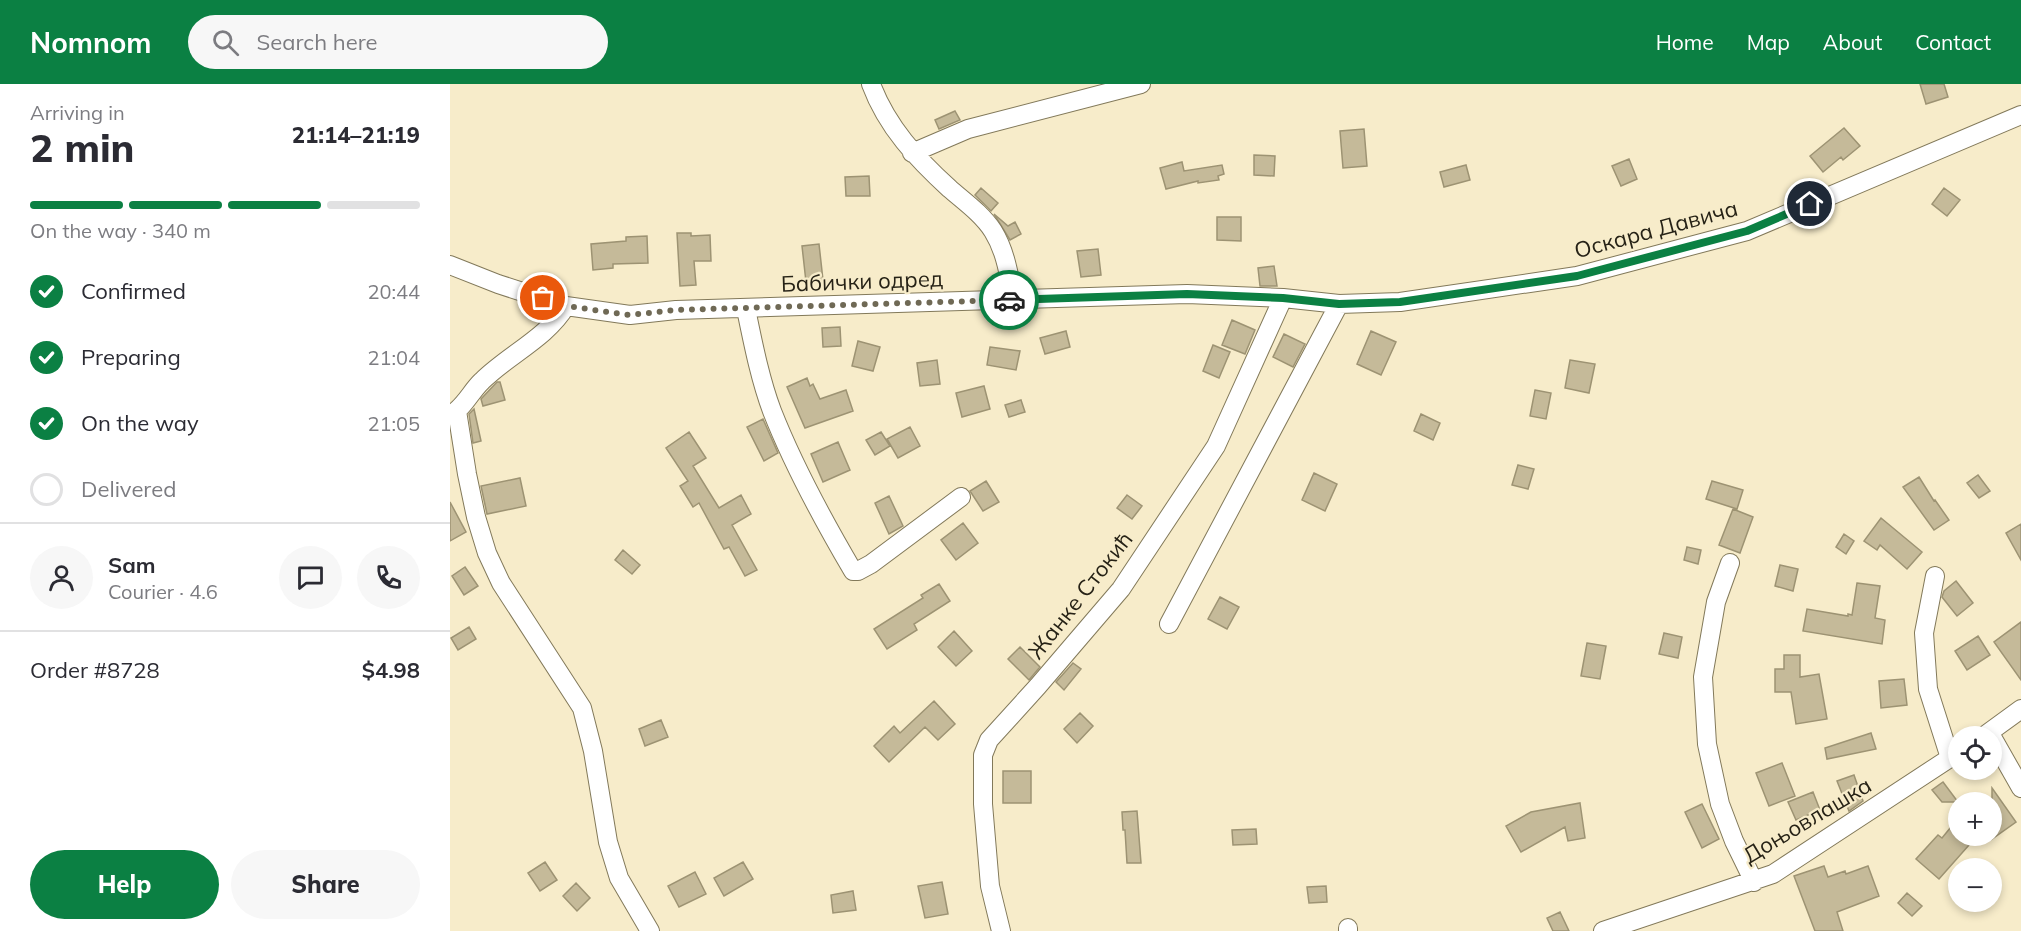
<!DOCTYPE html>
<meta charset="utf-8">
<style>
:root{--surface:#fff;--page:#f7f7f7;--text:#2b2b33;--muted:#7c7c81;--line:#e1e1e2;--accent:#0b8043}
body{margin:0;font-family:Mulish,sans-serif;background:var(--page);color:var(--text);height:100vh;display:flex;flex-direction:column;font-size:22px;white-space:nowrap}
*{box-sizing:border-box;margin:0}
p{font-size:20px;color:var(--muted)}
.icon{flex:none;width:33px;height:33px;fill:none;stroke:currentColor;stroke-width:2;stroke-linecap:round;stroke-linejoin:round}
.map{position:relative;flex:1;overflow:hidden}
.side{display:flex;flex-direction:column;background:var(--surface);width:450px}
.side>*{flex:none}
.fabs{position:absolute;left:1498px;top:642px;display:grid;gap:12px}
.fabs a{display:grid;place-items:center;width:54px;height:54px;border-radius:50%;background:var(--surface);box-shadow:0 3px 9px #0003;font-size:30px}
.pin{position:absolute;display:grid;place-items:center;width:51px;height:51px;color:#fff;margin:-26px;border:3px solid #fff;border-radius:50%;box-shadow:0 2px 6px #0007}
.courier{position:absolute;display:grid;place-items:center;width:60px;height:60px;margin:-30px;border:4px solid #0b8043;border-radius:50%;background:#fff;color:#222;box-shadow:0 2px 8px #0007}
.head em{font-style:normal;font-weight:800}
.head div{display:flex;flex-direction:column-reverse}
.head{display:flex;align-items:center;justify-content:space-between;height:102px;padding:0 30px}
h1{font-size:39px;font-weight:800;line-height:45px}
.bar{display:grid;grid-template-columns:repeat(4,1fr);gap:9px 6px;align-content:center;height:72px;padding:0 30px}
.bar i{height:8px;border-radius:4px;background:var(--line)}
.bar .selected{background:var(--accent)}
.bar p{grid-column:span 4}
.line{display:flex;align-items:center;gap:15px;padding:0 30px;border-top:2px solid var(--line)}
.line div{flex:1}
.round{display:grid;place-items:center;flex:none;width:63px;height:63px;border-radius:32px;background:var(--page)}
ol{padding:0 30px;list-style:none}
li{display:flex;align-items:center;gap:18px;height:66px}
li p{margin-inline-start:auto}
li .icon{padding:6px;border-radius:50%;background:var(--accent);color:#fff;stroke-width:4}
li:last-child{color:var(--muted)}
li i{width:33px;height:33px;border:3px solid var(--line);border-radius:50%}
.primary-button{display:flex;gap:12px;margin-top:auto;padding:12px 30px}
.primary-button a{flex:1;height:69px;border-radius:36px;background:var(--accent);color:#fff;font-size:24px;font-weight:800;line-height:69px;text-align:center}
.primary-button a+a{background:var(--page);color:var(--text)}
header{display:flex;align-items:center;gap:36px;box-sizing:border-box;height:84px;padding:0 30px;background:var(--accent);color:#fff}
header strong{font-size:28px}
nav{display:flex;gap:33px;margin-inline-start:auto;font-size:21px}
.search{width:420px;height:54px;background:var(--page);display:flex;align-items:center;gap:15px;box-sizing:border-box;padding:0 21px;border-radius:33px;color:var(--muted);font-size:22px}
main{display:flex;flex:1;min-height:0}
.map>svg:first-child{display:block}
.building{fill:#c5ba99;stroke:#9d9373;stroke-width:1.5}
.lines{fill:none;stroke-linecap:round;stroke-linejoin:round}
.minor-casing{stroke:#82795a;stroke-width:20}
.minor{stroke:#fff;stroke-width:18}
.done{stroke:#6f6955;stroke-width:6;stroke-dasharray:0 10.8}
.route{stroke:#0b8043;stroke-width:8}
.labels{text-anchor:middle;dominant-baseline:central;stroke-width:4.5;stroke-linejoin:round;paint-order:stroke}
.street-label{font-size:22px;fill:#262216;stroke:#f7ecca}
</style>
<header>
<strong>Nomnom</strong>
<div class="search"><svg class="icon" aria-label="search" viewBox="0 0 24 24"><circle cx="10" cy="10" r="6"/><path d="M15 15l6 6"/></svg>Search here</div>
<nav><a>Home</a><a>Map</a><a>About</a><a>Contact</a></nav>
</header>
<main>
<section class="side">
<div class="head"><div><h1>2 min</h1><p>Arriving in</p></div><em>21:14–21:19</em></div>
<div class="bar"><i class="selected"></i><i class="selected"></i><i class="selected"></i><i></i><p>On the way · 340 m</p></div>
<ol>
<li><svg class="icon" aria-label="check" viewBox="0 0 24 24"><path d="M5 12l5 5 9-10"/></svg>Confirmed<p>20:44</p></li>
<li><svg class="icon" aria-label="check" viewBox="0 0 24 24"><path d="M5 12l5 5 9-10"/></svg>Preparing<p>21:04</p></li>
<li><svg class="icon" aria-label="check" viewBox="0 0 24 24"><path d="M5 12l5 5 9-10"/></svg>On the way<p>21:05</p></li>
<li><i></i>Delivered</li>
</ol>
<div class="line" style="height:108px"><a class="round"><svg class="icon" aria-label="person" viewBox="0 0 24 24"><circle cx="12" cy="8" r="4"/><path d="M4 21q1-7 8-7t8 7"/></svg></a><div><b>Sam</b><p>Courier · 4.6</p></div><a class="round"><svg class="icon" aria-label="chat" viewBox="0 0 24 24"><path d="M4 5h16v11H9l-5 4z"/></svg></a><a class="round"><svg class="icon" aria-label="phone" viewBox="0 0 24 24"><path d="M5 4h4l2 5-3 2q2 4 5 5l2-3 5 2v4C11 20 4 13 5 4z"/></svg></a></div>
<div class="line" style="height:78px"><div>Order #8728</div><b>$4.98</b></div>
<div class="primary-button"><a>Help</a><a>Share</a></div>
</section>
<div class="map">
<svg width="1571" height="847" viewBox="0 0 1571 847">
<rect width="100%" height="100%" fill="#f7ecca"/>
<path class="building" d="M1470,0H1494L1498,13L1476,20Z
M505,27L510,36L489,45L485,36Z
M1394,44L1410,62L1393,76L1391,73L1373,88L1360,72Z
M914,45L917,82L893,84L890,47Z
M804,71L825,72L824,92L804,91Z
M1179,75L1187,95L1171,102L1162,82Z
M732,78L734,87L772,81L774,90L768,92L769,96L748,99V97L716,105L710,84Z
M1016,81L1020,96L994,103L990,88Z
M419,92L420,112H396L395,93Z
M531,104L548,119L541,127L525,111Z
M1494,104L1510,116L1497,132L1482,120Z
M544,130L558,142L565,138L571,150L560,156Z
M767,133H791V157L767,156Z
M227,149H241V152L260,151L261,177H244L246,201L230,202Z
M197,152L198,179L163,180V184L143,186L141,160L176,157V153Z
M369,160L373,196L356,198L352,162Z
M648,165L651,191L631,193L627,167Z
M824,182L827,202H810L808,184Z
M782,236L805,246L795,270L772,261Z
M390,243L391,262L373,263L372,244Z
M616,247L620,263L595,270L590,254Z
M921,247L946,258L931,291L907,280Z
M834,250L855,260L843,283L823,273Z
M408,257L430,263L423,287L402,282Z
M763,261L780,268L769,294L753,287Z
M540,263L570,267L566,286L537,281Z
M487,276L490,300L470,302L467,279Z
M1120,276L1145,280L1139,309L1115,304Z
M357,294L360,302L363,300L370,315L396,306L403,327L355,344L337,303Z
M47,298H50L55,316L33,322L31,315Z
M534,302L540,325L512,333L506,309Z
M1085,306L1101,309L1096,335L1080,332Z
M571,316L575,328L559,333L555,321Z
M24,325L31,357L23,359L19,330Z
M971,330L990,339L983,356L964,347Z
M313,335L328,369L314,377L297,343Z
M460,343L470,362L448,374L437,355Z
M239,348L256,374L243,382L269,424L291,411L301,430L282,441L307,486L295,492L279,463L274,465L249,419L243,423L230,402L238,397L216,364Z
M431,348L440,362L425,371L416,356Z
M388,358L400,386L373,398L361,370Z
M1068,381L1084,385L1078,405L1062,401Z
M864,389L887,400L875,427L852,416Z
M1528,391L1540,407L1529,414L1517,399Z
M1469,393L1484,417L1485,416L1499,436L1484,446L1453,403Z
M70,394L76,422L37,430L31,402Z
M536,397L549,418L533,427L520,407Z
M1262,397L1293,406L1287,425L1256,415Z
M677,411L692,422L682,435L667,424Z
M439,412L453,442L439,450L425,419Z
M0,418L16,448L0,457Z
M1283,425L1303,433L1290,469L1269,461Z
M1431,434L1472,468L1457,485L1430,461L1427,466L1414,457Z
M513,439L528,459L506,476L491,456Z
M1571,440V476L1556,449Z
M1394,450L1404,457L1396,470L1386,463Z
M1237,463L1251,466L1248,480L1234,476Z
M173,466L190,481L182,490L165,476Z
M1330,481L1348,485L1343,507L1325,502Z
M15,483L28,502L14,511L2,492Z
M1506,497L1523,519L1507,532L1492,513L1494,507Z
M1407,499L1430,502L1425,534L1435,536L1432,560L1353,547L1357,525L1398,532V530L1402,531Z
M489,500L500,517L464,540L467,546L437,565L424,545L473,514L471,511Z
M770,513L789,523L777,545L758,535Z
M1571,538V596L1544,558Z
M19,543L26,555L8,566L1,554Z
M504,547L522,567L506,582L488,563Z
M1214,549L1232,553L1228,574L1209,570Z
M1528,552L1540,571L1517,586L1505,567Z
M1137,559L1156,562L1150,595L1131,592Z
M570,563L590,583L579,596L558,575Z
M1334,571H1350V593L1369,590L1377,635L1346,640L1341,608H1325V585H1334Z
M623,579L631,585L614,606L606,598Z
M1454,595L1457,621L1431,624L1429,597Z
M484,617L505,640L488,656L475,643L439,678L424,662L444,642L450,649Z
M630,629L643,642L627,659L614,645Z
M211,636L218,653L195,662L189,645Z
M1421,649L1426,665L1377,675L1375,664Z
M1332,679L1345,712L1319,722L1306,689Z
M553,687H581V719H553Z
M1404,691L1413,717L1399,727L1387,697Z
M1493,698L1508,718H1492L1482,706Z
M1542,704L1566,738L1542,755Z
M1363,708L1370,726L1346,736L1338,718Z
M1130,719L1135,754L1118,757L1115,743L1071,768L1056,742L1081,728Z
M1252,720L1269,755L1252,764L1235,728Z
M687,727L691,779H677L675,746H673L672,728Z
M1501,743L1509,752H1527L1489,795L1466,775L1488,751L1492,754Z
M806,745L807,760L783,761L782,746Z
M95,778L107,796L90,807L78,789Z
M293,778L303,795L274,812L264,794Z
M1374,782L1378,793L1395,787L1396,790L1418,782L1429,812L1387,828L1393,847H1365L1344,792Z
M245,788L256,810L229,823L218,802Z
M492,798L498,830L475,834L468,802Z
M126,799L140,814L127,827L113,812Z
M876,802L877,818L859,819L857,803Z
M403,807L406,826L383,829L381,811Z
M1457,809L1472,822L1462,832L1448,819Z
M1110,828L1119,847H1103L1097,834Z"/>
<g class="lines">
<defs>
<path id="minor" d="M421,0C437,43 467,75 500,105C515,118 532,130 543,147C556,168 559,192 564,216
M462,69L518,45L691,0
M0,181L48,200L116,222L180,231L226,226L737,210L833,214L889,220L950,218L1127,192L1297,147L1571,31
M296,225C303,259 310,295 322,327C344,383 373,436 403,487H408L421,480L511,413
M7,327L17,390L26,433L37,469L51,499L132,624L143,667L158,758L169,794L200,847
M0,331C14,324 21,307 32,297C58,271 97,254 116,222
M1280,479L1266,518L1253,593L1257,660L1270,720L1284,757L1304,798
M1485,492L1474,549L1478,605L1500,674
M719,540L889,220
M1534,652L1571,625
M1542,653L1571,704
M898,844V847
M551,847L540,802L533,720V671L539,656L588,602L671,505L766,362L833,214
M1153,847L1323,790L1509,668"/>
</defs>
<use href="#minor" class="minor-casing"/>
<use href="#minor" class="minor"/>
</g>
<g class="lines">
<path class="done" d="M93,214L116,222L180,231L226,226L559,216"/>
<path class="route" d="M559,216L737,210L833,214L889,220L950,218L1127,192L1297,147L1360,120"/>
</g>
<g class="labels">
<g class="street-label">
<text transform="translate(1206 145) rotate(-15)">Оскара Давича</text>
<text transform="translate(412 197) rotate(-2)">Бабички одред</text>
<text transform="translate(630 511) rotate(-52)">Жанке Стокић</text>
<text transform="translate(1357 736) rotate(-31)">Доњовлашка</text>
</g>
</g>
</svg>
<div class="fabs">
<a><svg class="icon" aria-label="locate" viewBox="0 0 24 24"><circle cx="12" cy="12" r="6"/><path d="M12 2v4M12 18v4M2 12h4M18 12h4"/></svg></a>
<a>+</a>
<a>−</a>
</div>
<div class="pin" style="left:93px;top:214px;background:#ea580c"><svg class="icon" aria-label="bag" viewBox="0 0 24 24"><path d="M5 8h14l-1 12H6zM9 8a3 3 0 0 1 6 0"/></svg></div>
<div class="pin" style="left:1360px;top:120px;background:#1f2937"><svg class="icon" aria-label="home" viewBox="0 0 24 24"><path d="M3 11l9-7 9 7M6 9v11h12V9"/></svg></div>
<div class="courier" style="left:559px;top:216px"><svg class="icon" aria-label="car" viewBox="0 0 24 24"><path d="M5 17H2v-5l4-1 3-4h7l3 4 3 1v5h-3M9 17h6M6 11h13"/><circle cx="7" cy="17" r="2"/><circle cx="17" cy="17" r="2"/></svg></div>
</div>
</main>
